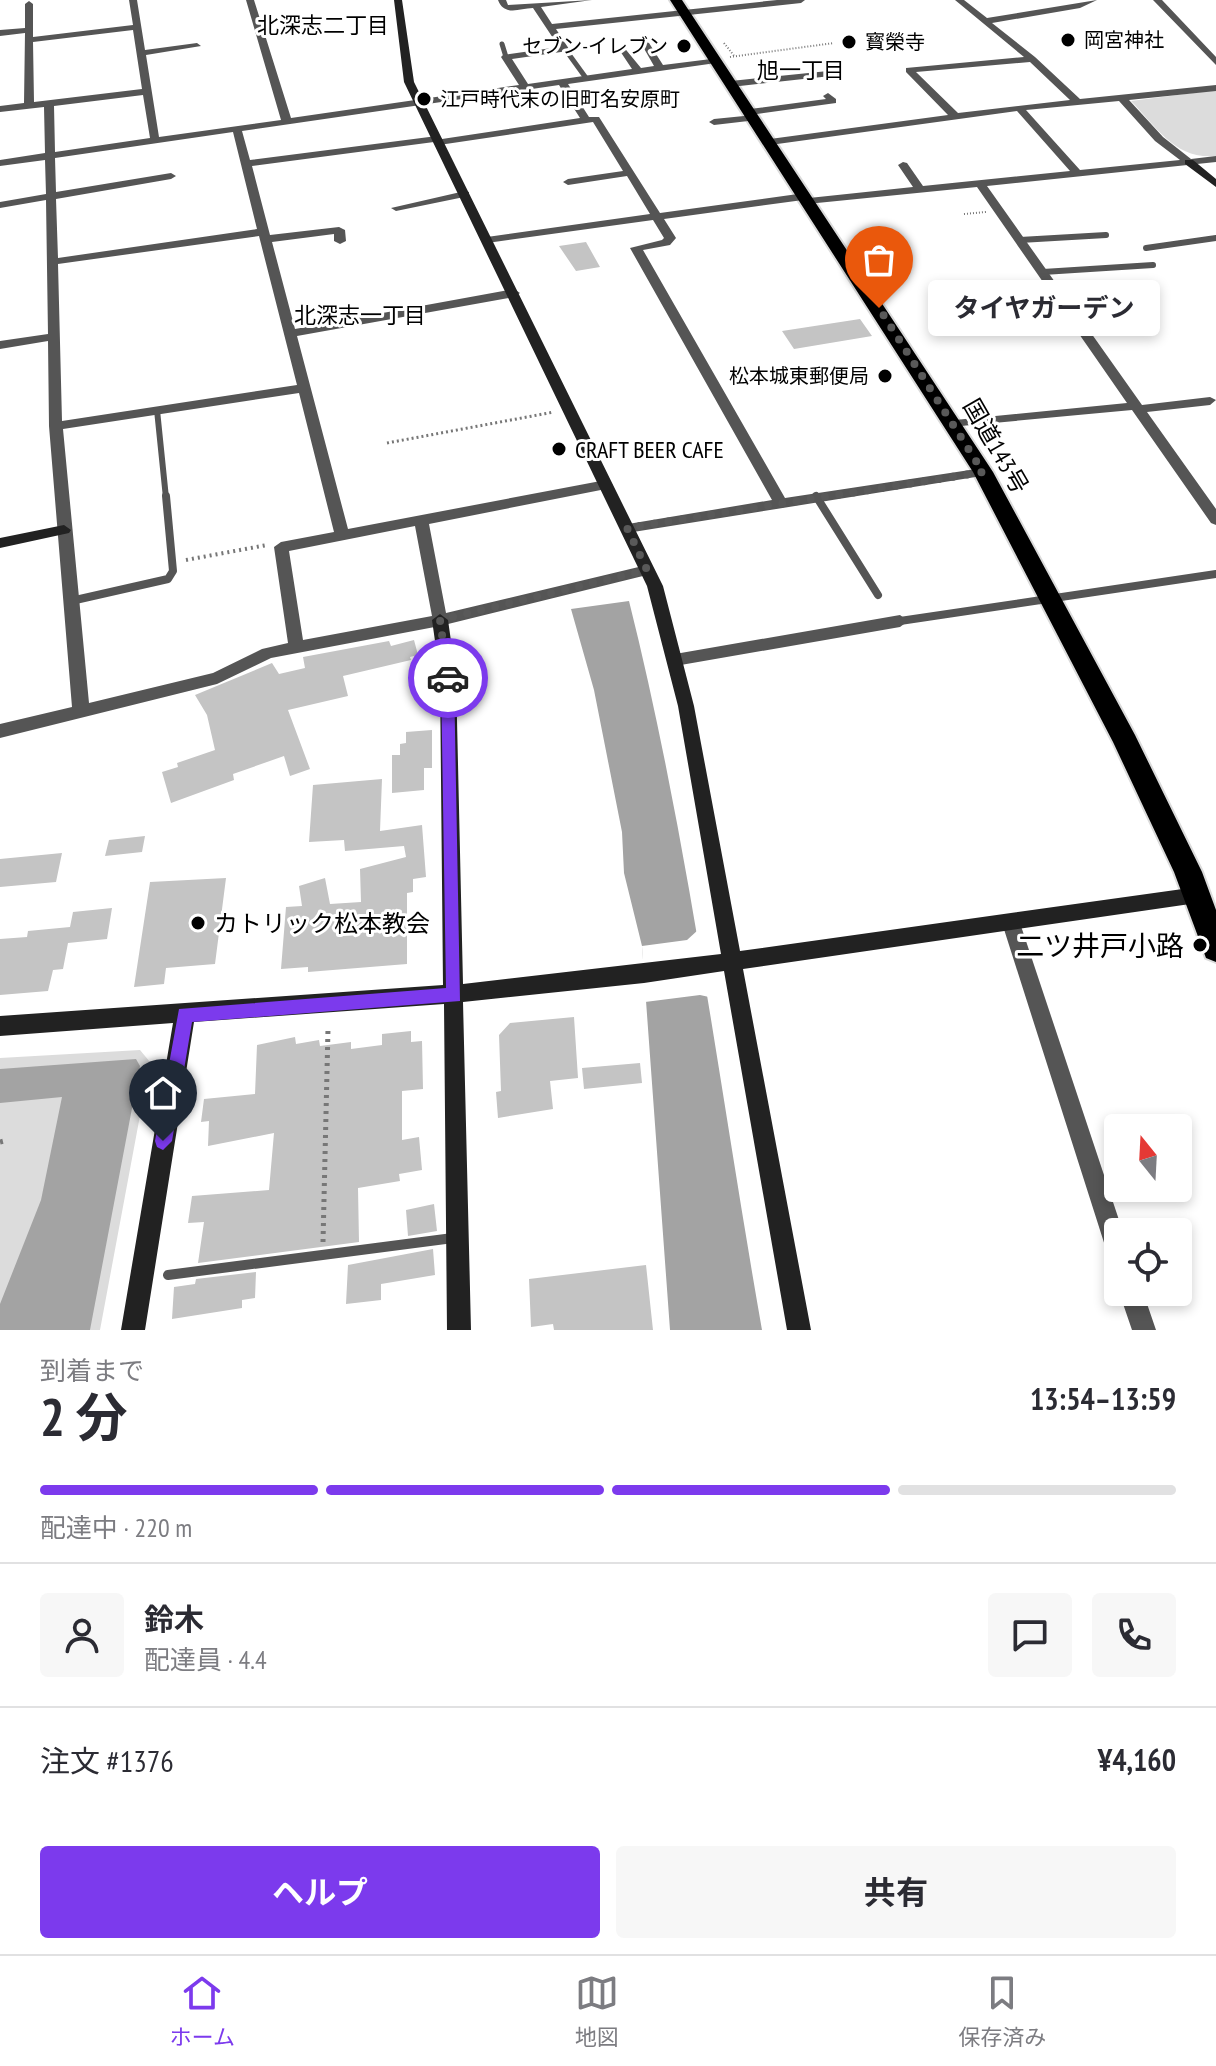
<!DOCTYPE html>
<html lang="ja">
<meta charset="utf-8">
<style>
:root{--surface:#fff;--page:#f7f7f7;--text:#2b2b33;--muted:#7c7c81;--line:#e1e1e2;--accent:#7c3aed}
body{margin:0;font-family:"PT Sans Narrow","Noto Sans JP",sans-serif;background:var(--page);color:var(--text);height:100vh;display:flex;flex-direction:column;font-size:30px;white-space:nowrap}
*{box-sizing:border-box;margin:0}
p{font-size:26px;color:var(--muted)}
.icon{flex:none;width:44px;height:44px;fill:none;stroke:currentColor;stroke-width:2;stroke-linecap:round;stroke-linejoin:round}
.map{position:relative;height:1330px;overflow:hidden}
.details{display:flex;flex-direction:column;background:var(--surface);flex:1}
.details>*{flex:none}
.needle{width:52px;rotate:342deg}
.controls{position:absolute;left:1104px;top:1114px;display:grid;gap:16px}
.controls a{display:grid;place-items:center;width:88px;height:88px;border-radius:8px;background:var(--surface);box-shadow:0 4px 12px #0003;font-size:40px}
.pin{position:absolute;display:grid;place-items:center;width:68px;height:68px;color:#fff;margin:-82px -34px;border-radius:50% 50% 50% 0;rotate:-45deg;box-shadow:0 0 8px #0007}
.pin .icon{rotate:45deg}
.courier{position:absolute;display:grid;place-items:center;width:80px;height:80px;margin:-40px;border:6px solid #7c3aed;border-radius:50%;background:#fff;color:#222;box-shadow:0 2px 10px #0007}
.bubble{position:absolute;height:56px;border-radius:8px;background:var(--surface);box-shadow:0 4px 12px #0003;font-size:26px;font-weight:700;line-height:56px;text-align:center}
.head em{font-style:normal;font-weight:700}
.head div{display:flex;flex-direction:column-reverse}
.head{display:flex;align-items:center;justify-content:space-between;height:136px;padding:0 40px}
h1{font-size:52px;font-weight:700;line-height:60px}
.bar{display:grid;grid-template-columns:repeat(4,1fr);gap:12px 8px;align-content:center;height:96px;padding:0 40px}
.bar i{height:10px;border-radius:6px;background:var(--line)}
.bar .active{background:var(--accent)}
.bar p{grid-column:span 4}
.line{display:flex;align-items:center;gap:20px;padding:0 40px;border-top:2px solid var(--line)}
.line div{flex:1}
.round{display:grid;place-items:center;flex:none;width:84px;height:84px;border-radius:8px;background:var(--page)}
.primary-button{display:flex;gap:16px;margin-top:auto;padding:16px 40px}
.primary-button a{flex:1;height:92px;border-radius:8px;background:var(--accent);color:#fff;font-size:32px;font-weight:700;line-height:92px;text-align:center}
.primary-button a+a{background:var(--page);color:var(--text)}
.menu{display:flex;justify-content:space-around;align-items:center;height:112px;border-top:2px solid var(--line);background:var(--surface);font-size:22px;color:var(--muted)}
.menu a{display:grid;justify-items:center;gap:4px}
.menu .active{color:var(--accent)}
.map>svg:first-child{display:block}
.green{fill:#dcdcdc}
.water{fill:#a3a3a3}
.pier{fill:#fff}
.building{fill:#c4c4c4}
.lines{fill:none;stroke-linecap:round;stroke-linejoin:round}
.highway-casing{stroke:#dbdbdb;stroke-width:4}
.path-far3{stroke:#777;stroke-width:2;stroke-dasharray:1 2;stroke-linecap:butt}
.path-far2{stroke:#777;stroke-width:3;stroke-dasharray:2 3;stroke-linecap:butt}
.path-far1{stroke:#777;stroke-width:4;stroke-dasharray:2 4;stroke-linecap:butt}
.path{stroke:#777;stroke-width:5;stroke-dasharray:3 5;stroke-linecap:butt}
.lane-far3{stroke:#555;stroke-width:5}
.lane-far2{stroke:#555;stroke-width:6}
.lane-far1{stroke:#555;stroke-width:8}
.lane{stroke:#555;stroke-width:10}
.street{fill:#555;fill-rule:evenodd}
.secondary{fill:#222;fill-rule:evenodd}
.highway{fill:#000;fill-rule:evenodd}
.route{fill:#7c3aed}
.done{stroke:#595959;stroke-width:8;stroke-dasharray:0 14.4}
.poi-dot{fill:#000;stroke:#fff;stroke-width:3}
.labels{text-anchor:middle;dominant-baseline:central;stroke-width:6;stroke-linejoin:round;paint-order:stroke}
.far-poi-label{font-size:20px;fill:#000;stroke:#fff;text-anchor:start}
.far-neighbourhood-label{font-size:22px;fill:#000;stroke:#fff}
.street-label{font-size:24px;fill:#000;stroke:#fff}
.poi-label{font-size:24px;fill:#000;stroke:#fff;text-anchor:start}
.near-poi-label{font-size:28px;fill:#000;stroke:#fff;text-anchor:end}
</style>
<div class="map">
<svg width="1216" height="1330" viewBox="0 0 1216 1330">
<rect width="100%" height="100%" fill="#fff"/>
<path class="green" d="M1216,90V156C1176,160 1157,128 1131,101Z
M140,1050L150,1062L100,1330H0V1058Z"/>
<path class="water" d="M629,601C689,841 719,1086 762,1330H670L642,946L624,873L622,832L594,690L571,609Z
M136,1059L140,1066L90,1330H0V1304L41,1200L62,1097L0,1103V1069Z"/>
<path class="pier" d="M698,930L709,997L700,995L645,1002L642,946L687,940Z"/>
<path class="building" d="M586,242L600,267L576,271L559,246Z
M860,319L872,336L794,349L782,331Z
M414,640L418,655L410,657L411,660L343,676L348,696L288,710L310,769L290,776L284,756L233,774L234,780L171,803L162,772L178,767L177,763L215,750L207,715L195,695L272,663L279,674L305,668L303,657L389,641L391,646Z
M432,730V768H424V790L392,793V755H400V744L406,743V732Z
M382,779L380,831L422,825L426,877L413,879V892L407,893V964L308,972V967L281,969L286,907L302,906L299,886L325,878L330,904L361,902L360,869L406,857L404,846L345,851L344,840L309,842L313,785Z
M145,836L142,852L105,856L109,840Z
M62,853L56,882L0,887V859Z
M226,878L215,964L166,968L164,984L134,987L150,882Z
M112,908L107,939L68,943L63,969L53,970L48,991L0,995V939L27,937L28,931L70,927L73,912Z
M574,1017L578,1078L550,1081L553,1109L498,1118L496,1092L501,1091L499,1035L510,1023Z
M411,1031V1042L422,1041L423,1089L402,1091V1140L419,1137L422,1170L399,1174L400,1181L358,1188L359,1242L198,1263L204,1222L188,1223L192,1196L269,1190L274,1133L208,1146L209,1121L201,1122L204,1099L255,1094L257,1045L295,1037L296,1044L319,1040L320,1046L351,1042V1049L382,1045V1034Z
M640,1063L642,1083L584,1089L582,1068Z
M434,1204L437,1231L408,1236L406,1210Z
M433,1249L435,1275L381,1284V1300L346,1304L348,1265Z
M646,1265L653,1330H554L553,1324L531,1327L529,1279Z
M256,1272L255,1298L242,1300V1308L172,1319L174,1287L195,1284L196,1279Z"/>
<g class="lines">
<defs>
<path id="highway" d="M670,0H682L993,472L1135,735L1202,872L1216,910V962L1206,958L1174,872L1113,742L973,472Z"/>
</defs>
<use href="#highway" class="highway-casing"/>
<path class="path-far3" d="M724,43L735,57
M730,57L834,43
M964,214L986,212"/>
<path class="path-far2" d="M387,443L554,412"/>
<path class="path-far1" d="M186,560L267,545"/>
<path class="path" d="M0,1142L4,1141
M323,1242L328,1029"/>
<path class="lane-far3" d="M502,44L506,57
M565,49L586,78"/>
<path class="lane-far2" d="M1020,240L1106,235
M1146,248L1216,238
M1043,272L1153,265
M157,410L166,498"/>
<path class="lane-far1" d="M816,496L878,595
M71,601L168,579L173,571L166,496
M900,621L1216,574"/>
<path class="lane" d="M168,1275L453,1238"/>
<path class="street" d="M129,0H137L145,50L197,43L201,46L146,55L159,137L281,120L246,0H254L291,118L519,85L501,57L503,55L559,47L533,8C518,9 504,16 498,0H506L508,5L592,0L541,7L552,24L777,0H805L801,3L556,29L569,49L568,51L512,59L528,84L632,69L618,48L622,45L641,68L654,66L642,45L646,42L649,43L663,65L719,58V62L716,63L568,84L589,117H599L660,213L805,193L809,194V198L913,187L898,165L903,162L907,163L923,186L1070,171L1017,111L770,145L765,142L770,139L948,115L906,72V68L1024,57L955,0H964L987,18L1097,0L1080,8L992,23L1035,57L1080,99L1216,85V91L1129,100L1163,137L1191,159L1216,156V162L987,186L1142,405L1210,397L1216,400L1210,405L1147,412L1216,509V525L1211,523L1132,410L950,427L948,424L955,420L1127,403L977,187L807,204L803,203V200L664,219L676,238L670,245L643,250L785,498L983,468L988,469L990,472L988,475L627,533L620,528L622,525L772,500L630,248L662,240L664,238L653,220L487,243L481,240L487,237L650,214L627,176L568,185L563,182L568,179L623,171L593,122L439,145L434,142L252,166L270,235L339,227L345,230L346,241L340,244L334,241V234L272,242L295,329L514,289L520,293L514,297L297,336L348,529L606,480L613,485L611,488L429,524L446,613L647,565L654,570L647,575L440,626L271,658L217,684L0,738V724L72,707L49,426L48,341L0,349V341L48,334L46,200L0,208V202L46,194L45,160L0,166V160L45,153L44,107L0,112V106L24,103L25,33L0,36V30L25,28V4L29,1L33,4V37L133,25ZM133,30L142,89L34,102L33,42ZM1030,62L1070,100L958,113L916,72ZM559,85L580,118L442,139L437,136L250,160L242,131ZM143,95L150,138L55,152L54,106ZM1119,101L1155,141L1180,160L1080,170L1026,110ZM233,132L257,229L58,258L56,199L171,179L176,176L171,173L56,192L55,158ZM259,236L297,385L62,421L58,264ZM299,393L334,532L281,542L274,547L288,643L262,649L213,673L89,703L63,429ZM415,526L432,616L303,640L289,551Z
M1153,0H1162L1216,57V65Z
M828,71L831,72V76L731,87L726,84L731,81Z
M828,93L836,99V103L750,115L745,112L750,109L826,99L823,96Z
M754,115L759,118L757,120L714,125L709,122L714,119Z
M465,191L469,192V196L396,211L391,208Z
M900,615L908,621L900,627L675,666L667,660L675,654Z
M1011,915L1018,917L1123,1232H1118V1263L1110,1260L1107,1252L1002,923L1004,917Z
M1119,1292H1143L1156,1330H1132Z"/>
<path class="secondary" d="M394,0H402L414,82L663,586L694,706L740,951L1197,887L1204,889L1206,895L1204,901L1197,903L743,969L811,1330H787L724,971L644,983L463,1002L471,1330H447L444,1004L194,1022L145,1330H121L173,1023L0,1036V1016L443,985L440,676L432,620L440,614L448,620L456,676L463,984L721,954L678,706L647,586L404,82Z
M1185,160H1193L1216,179V187L1185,164Z
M64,525L71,530L69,533L0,548V538Z"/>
<use href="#highway" class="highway"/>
</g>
<path class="route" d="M448,673L454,678L460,1001L192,1022L172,1141L163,1150L157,1147L155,1141L179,1009L446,988L441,678Z"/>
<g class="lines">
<path class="done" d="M448,678L440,620L647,570L627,528L983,472L879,308"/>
</g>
<g class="poi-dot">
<circle cx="1068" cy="40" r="8"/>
<circle cx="849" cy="42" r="8"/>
<circle cx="684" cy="46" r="8"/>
<circle cx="424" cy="99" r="8"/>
<circle cx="885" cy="376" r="8"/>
<circle cx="559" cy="449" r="8"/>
<circle cx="198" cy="923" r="8"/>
<circle cx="1200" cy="945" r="8"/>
</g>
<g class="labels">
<g class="far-poi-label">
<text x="1084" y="40">岡宮神社</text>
<text x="865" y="42">寳榮寺</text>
<text x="668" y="46" text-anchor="end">セブン-イレブン</text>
<text x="440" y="99">江戸時代末の旧町名安原町</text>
<text x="869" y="376" text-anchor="end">松本城東郵便局</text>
</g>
<g class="far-neighbourhood-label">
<text x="323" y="25">北深志二丁目</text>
<text x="801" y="70">旭一丁目</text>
<text x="360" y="315">北深志一丁目</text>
</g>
<g class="street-label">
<text transform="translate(996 446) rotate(60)">国道143号</text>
</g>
<g class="poi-label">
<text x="575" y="449">CRAFT BEER CAFE</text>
<text x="214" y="923">カトリック松本教会</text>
</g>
<g class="near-poi-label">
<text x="1184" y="945">二ツ井戸小路</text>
</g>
</g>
</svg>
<div class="controls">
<a><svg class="needle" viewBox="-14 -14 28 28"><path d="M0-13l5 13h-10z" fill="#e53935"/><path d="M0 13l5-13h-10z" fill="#7c7c81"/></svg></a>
<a><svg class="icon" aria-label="locate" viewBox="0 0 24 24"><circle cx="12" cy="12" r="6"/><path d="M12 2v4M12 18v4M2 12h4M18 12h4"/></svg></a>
</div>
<div class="pin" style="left:879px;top:308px;background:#ea580c"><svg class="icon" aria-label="bag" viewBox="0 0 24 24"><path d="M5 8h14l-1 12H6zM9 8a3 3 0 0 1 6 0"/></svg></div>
<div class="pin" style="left:163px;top:1141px;background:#1f2937"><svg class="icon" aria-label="home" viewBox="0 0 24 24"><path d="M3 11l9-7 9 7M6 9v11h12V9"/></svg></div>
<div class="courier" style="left:448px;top:678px"><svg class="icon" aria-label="car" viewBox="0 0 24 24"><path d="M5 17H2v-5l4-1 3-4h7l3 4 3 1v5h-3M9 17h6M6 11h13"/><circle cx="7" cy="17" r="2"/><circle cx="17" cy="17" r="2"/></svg></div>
<div class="bubble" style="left:928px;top:280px;width:232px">タイヤガーデン</div>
</div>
<section class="details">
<div class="head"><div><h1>2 分</h1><p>到着まで</p></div><em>13:54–13:59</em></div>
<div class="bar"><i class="active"></i><i class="active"></i><i class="active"></i><i></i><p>配達中 · 220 m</p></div>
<div class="line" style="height:144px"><a class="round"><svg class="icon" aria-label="person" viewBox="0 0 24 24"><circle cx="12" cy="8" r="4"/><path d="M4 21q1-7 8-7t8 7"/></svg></a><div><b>鈴木</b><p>配達員 · 4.4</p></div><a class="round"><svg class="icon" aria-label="chat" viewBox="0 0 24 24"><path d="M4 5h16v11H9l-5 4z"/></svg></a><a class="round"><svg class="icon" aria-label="phone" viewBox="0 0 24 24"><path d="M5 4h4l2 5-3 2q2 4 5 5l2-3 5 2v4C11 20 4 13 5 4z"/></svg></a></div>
<div class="line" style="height:104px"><div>注文 #1376</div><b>¥4,160</b></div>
<div class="primary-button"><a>ヘルプ</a><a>共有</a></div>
</section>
<nav class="menu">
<a class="active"><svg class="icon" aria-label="home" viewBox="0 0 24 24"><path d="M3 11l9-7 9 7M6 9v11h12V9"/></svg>ホーム</a>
<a><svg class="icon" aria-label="map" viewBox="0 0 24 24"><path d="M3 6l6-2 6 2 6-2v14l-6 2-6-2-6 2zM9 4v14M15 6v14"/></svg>地図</a>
<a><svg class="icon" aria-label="saved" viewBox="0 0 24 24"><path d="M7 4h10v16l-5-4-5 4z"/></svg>保存済み</a>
</nav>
